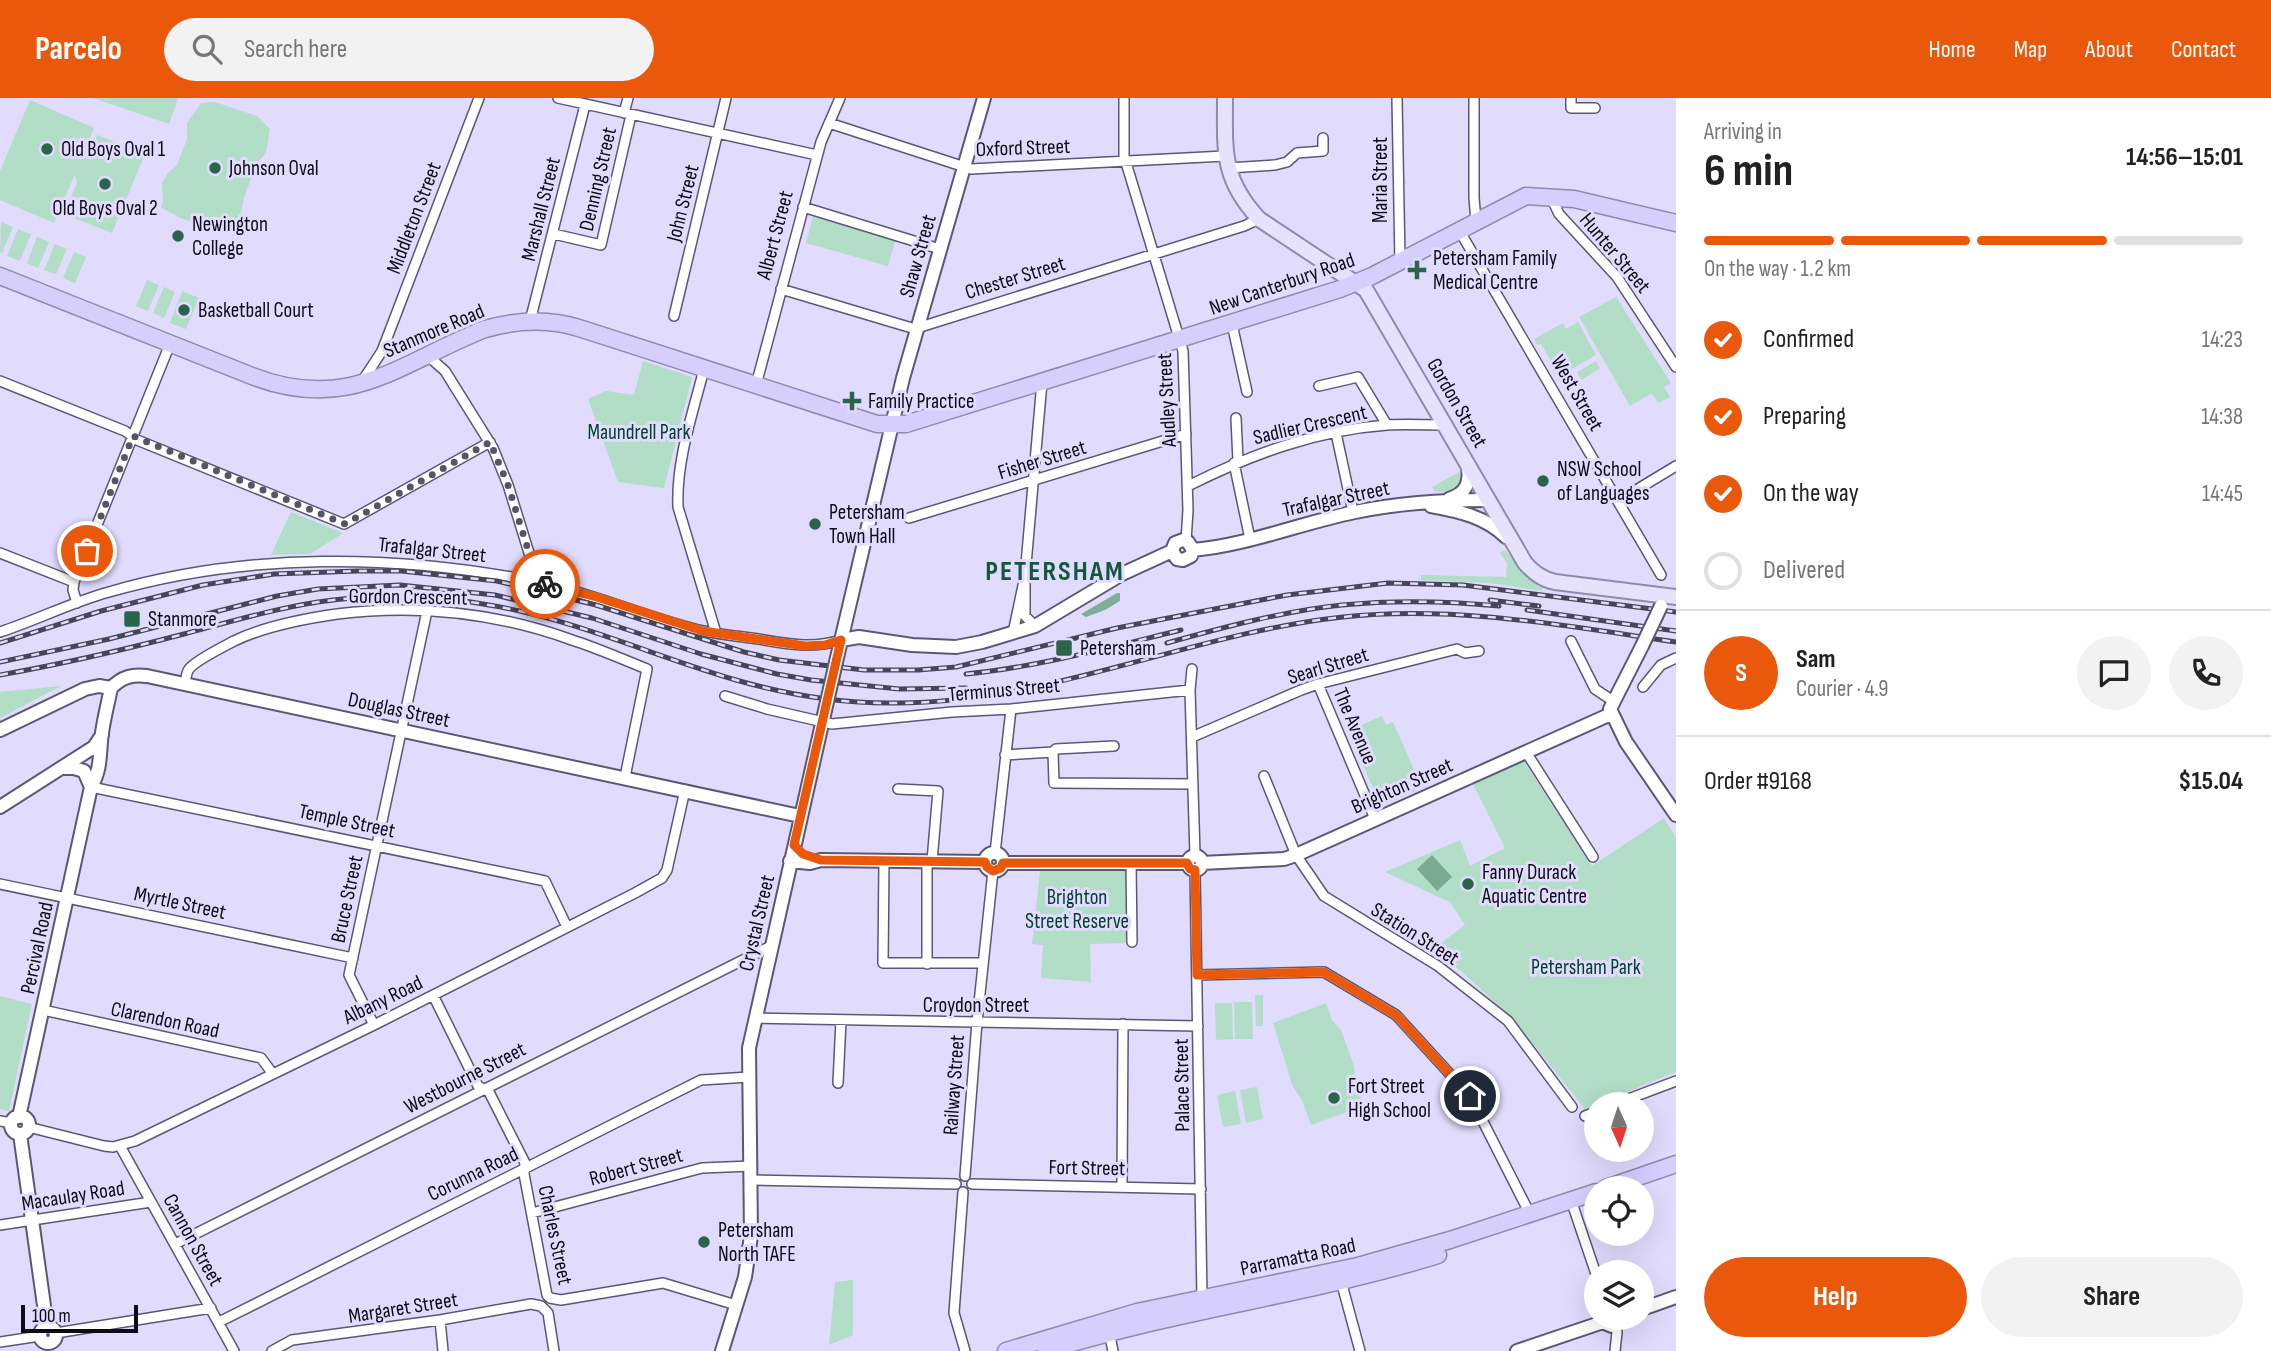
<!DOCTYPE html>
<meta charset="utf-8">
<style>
:root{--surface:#fff;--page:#f2f2f2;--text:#222;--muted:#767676;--line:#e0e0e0;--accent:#ea580c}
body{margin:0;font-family:"Sofia Sans Condensed",sans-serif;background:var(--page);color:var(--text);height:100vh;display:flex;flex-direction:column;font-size:26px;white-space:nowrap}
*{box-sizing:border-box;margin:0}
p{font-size:23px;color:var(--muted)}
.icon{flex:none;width:38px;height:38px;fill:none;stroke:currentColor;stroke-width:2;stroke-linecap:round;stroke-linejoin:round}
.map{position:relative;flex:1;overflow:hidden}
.drawer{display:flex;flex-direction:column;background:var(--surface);width:595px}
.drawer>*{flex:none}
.needle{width:46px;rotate:177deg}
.fabs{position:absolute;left:1584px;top:994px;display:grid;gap:14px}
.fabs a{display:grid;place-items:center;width:70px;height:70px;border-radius:50%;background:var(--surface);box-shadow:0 7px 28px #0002;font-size:35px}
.scale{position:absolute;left:21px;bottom:18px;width:117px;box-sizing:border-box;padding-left:7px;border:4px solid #0d0b16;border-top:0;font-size:19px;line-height:24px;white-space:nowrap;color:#0d0b16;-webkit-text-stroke:5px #e1dbfe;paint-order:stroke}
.pin{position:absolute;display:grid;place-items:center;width:60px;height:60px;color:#fff;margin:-30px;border:4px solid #fff;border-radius:50%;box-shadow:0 2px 7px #0007}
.courier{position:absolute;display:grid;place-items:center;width:70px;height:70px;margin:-35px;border:5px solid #ea580c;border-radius:50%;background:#fff;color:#222;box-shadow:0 2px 9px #0007}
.overview em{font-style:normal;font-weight:700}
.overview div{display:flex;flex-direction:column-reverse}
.overview{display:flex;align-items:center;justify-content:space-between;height:119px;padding:0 28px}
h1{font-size:46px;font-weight:700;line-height:52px}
.bar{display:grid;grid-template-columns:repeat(4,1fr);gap:10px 7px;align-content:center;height:84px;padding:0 28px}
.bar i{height:9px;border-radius:5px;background:var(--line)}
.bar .active{background:var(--accent)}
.bar p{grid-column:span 4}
.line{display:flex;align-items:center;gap:18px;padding:0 28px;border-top:2px solid var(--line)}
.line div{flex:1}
.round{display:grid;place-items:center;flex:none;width:74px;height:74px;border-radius:37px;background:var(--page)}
ol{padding:0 28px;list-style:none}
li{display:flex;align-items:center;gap:21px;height:77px}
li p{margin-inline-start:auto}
li .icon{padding:7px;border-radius:50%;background:var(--accent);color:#fff;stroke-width:4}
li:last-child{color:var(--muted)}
li i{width:38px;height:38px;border:4px solid var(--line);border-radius:50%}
.primary-button{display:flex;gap:14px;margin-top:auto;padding:14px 28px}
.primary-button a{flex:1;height:80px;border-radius:42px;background:var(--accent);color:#fff;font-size:28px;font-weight:700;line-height:80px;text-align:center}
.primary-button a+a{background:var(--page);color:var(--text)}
header{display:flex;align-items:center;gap:42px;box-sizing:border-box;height:98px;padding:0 35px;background:var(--accent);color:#fff}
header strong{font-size:33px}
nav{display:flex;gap:38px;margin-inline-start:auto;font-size:24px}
.search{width:490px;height:63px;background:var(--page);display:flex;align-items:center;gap:18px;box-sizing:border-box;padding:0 24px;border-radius:38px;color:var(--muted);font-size:26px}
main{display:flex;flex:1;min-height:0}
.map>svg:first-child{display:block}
.green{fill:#b2ddc7}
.forest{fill:#7faf97}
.water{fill:#7aaa92}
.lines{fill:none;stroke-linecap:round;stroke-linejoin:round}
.street-casing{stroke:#5c5775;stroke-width:12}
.secondary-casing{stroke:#5c5775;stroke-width:16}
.primary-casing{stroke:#908aac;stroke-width:18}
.highway-casing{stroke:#908aac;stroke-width:19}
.street{stroke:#fff;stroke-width:9}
.secondary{stroke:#fff;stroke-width:12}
.primary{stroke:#e6e2fe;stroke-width:14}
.highway{stroke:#d6cefd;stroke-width:16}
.rail-casing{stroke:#484556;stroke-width:5}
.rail{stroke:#e1dbfe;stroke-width:2.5;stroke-dasharray:8;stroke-linecap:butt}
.secondary-bridge-casing{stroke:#5c5775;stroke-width:16;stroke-linecap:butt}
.secondary-bridge{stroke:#fff;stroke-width:12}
.done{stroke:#575467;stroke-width:7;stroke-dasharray:0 12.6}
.route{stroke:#ea580c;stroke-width:9}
.poi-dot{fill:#2b634b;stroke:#e1dbfe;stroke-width:2.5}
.labels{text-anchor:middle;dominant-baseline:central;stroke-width:6;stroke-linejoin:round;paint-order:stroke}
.street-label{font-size:21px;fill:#0d0b16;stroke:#e1dbfe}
.poi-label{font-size:21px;fill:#0d0b16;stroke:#e1dbfe;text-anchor:start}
.park-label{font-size:21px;fill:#00422b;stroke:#e1dbfe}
.district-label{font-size:28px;font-weight:bold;letter-spacing:2px;fill:#13573d;stroke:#e1dbfe}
</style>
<header>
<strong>Parcelo</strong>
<div class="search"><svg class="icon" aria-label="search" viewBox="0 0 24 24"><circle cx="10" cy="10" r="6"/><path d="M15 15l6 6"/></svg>Search here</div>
<nav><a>Home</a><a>Map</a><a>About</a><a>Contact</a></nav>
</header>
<main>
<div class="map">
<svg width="1676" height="1253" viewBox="0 0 1676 1253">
<rect width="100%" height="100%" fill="#e1dbfe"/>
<path class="green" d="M93,0H178L169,26Z
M30,2L94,30L84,55L91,52L97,37L145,56L112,135L64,116L77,84L75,76L54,125L0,102V73Z
M215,4L257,18L270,31L266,55L257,65L244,99L241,115L230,135L180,120L161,109L163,104L162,85L168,75L177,67L187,41V25L201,5Z
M813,118L895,143L888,168L806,145Z
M1,124L13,129L2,155L0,154Z
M18,131L31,136L20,163L7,158Z
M37,139L49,144L38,170L27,165Z
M55,146L67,151L56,176L44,172Z
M74,154L86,159L75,185L63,180Z
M147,182L159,187L148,213L136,208Z
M164,189L175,194L164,220L153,215Z
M182,193L199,200L186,231L170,225Z
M1616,199L1671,285L1664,289L1670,299L1658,305L1652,295L1630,308L1579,219Z
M1578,224L1596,257L1560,278L1541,246L1537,247L1534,241L1563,225L1566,231Z
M643,263L692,279L664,390L618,384L588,301L606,293L634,297Z
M1596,263L1600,270L1581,282L1577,274Z
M1459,374L1461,384C1455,395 1446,395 1434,393L1432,389Z
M291,414L343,435L310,456L271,457Z
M1505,452L1531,483L1543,490L1542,493L1491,485L1421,482V477L1506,479L1507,465L1500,455Z
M61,588L0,620V594Z
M1382,618L1386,627L1393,624L1422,690L1381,708L1348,633Z
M1523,662L1592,768L1664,720L1676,740V974L1585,1011L1514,922L1461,873L1430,853L1465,827L1450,804L1385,774L1460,742L1470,768L1505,750L1473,686Z
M1040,773H1129V845L1090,846L1091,884L1041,880L1043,847L1032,846Z
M1255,897H1263V928H1256Z
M0,898L32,906L9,1013L0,1011Z
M1234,904H1252L1253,941H1235Z
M1215,905H1232L1233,941L1216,942Z
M1326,905L1332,922L1341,932L1354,968L1355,984L1364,1008L1311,1027L1302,1002L1293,989L1273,925Z
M1257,989L1263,1021L1246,1025L1240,992Z
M1235,993L1241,1026L1223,1029L1217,997Z
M853,1182V1237L829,1247L835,1184Z"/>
<path class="forest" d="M1117,495H1120V503L1105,512L1086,519L1081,516Z"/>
<path class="water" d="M1432,757L1452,779L1437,793L1417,771Z"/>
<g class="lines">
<defs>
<path id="street" d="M558,0L817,57
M1124,0V58L1183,253L1188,412L1186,443
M1397,0L1400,164
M1474,0V100L1476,123
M1571,0V10H1595
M624,15L628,0
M829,25L971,71L1225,58
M1228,70L1275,67L1287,64L1297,55L1323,53V40
M1551,99L1559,116L1617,179L1676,269
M803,109L940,151
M1459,132L1661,477
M554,136L601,147L631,17
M781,191L912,230H917L1244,128L1259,121
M674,218L726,0
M530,223L585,7
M1232,226L1247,294
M428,258L445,273L493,350L508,387L538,484
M704,271C693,315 676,362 678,409L716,535
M363,282L382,253L479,0
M0,283L125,333L137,342L344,426L490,344
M756,287L821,44L840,0
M1319,288L1358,279L1387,327
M1236,320L1238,363
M1336,335L1353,414
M1234,365L1250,441
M1188,388C1250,357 1316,332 1387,327C1406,326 1426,327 1446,327
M1618,403L1676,368
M909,420L1186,336
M0,455L74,484
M1025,486V518L1035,528
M77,505L73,492L74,484L170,246
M0,534C37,522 72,504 109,494C247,454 398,456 538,484C592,495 642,518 695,531C715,536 737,538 758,541C786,546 813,551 841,542
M1013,535L1025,478L1042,284
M1571,543L1595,591L1613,603
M1192,571L1190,592L1195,757
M185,586C186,581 186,575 189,571C196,562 223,549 234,543C265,528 302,521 337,516C416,506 497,515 572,542C597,550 622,561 647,571L625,679
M1318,586L1375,721
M1643,589L1661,567L1676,560
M725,598L767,611L832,626L952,614L1011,611L1190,592
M1192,639L1301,592L1318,586L1457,551L1465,555L1479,553
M1053,654L1054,685L1193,686
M1526,654L1593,759
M1005,657L1053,654L1056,651L1114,648
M1264,678L1296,757L1324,798L1438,868L1508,923L1572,1009
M91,689L545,783L567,829
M898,691L938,693L932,763
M995,755L1011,611
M884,763L883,865H982
M927,763V866
M1131,764L1132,844
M1195,772L1202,1201
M0,786L353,860
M1197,877L1324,874L1396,917L1470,998L1530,1116
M433,897L478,988L489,994L525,1065L524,1076L547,1197L550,1200L561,1202L663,1185L736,1207
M43,912L261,960L273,976
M755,920L1198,928
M374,927L349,877L427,513
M838,985L841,923
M1615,1006L1676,983
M1585,1018L1596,1014
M0,1023L11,1025
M28,1029L104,1048L113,1049L135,1043L374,927L635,795L662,780L667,772L685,692
M120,1048L234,1253
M965,1078L977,924L993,773
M751,1082L956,1086
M972,1086L1201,1091
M1122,1088L1123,926
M963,1094L954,1215L965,1253
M1574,1111L1596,1176
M532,1115L702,1070L751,1068
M0,1127L151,1104
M175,1146L771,848
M1341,1183L1360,1253
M440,1222L443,1253
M219,1224L701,982L749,979
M1615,1227L1617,1234L1615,1253
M1109,1234L1113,1253
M56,1235L211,1210
M0,1244L40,1238
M272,1253L292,1242L440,1222L531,1206L541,1208L548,1215L554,1253"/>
<path id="secondary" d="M1449,401C1467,395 1470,385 1468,367
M1431,408C1459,413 1486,419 1506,439
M1193,452C1248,447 1301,425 1355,414C1399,405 1444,402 1489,402
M1172,453L1175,445L1183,442L1188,444L1193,452
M1172,453L1177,461L1183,462L1191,458L1193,452
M841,542L859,539L912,547L956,549L982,544L1035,528L1122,476L1172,453
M1642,548L1610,611L1626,644L1676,717
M836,564L903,280L984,0
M111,590C122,579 132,576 147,578L800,718
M0,632L85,591L99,588L111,590
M61,670H74L84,673L91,689
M0,709L94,649L102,637
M985 764a9 9 0 1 1 18 0a9 9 0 1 1-18 0Z
M1188 765a7 7 0 1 1 14 0a7 7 0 1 1-14 0Z
M790,763L810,765L821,762L985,764
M1003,765H1187
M1202,765L1284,761L1296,757L1611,616
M11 1027a9 9 0 1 1 18 0a9 9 0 1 1-18 0Z
M19,1019L91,689C102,670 99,655 102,635C104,620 108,605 111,590
M20,1036L47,1229
M1642,1211L1676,1199
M1605,1220L1607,1226L1612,1228L1617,1226L1619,1220
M40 1237a8 8 0 1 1 16 0a8 8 0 1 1-16 0Z
M722,1253L745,1179L751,1138L749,950L824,617
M1517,1253L1606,1223"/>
<path id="primary" d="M1225,0C1225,52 1221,80 1259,121L1366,192L1525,465C1534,475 1542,481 1555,484L1676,499"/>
<path id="highway" d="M0,178L252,278C350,316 399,265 485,231C517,222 547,220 579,230L877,326H906L1340,191L1372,178L1526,98L1574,101L1676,125
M1606,1090L1676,1066
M1006,1253L1137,1214L1358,1168L1450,1142L1596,1094
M1046,1253C1175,1212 1309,1197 1438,1157"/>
</defs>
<use href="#street" class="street-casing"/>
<use href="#secondary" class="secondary-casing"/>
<use href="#primary" class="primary-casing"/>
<use href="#highway" class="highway-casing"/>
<use href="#street" class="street"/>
<use href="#secondary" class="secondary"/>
<use href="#primary" class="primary"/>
<use href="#highway" class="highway"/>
<defs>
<path id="rail" d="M1490,502L1539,508
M1527,512L1676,533
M0,545L101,513L203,487L274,476L358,473H401L497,483L596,507L744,554L779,562L864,572H918L956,569L1117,530L1287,497L1388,485L1463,487L1676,514
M1167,545C1224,529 1284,513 1342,507C1393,502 1448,503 1499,508
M0,564L109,541L277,498L318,491L400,487L495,497L592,520L701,556L777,576L811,582L899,591L966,590
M966,576C1038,569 1111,549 1181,532
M0,577C62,566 123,552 184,536C229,524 273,511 318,504C375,496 433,497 489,507C574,521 653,558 736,582C788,597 842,606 897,605C1050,605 1192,535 1343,519C1455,507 1566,528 1676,544"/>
</defs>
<use href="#rail" class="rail-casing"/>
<use href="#rail" class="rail"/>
<defs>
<path id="secondary-bridge" d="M1642,548L1661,508
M824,617L836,564"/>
</defs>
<use href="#secondary-bridge" class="secondary-bridge-casing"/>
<use href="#secondary-bridge" class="secondary-bridge"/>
</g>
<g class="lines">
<path class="done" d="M87,453L133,338L345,426L490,344L508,387L538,484L545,486"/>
<path class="route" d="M545,486L597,499L703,533L805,548L825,547L841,542L794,747L803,756L821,762L985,764L987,769L993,773L1001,770L1003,765H1187L1190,771L1195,772L1197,877L1324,874L1396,917L1470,998"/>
</g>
<g class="poi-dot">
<circle cx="47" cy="51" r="7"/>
<circle cx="215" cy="70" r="7"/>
<circle cx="105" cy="86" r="7"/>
<circle cx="178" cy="138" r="7"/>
<path d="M1413.5 161.5h7v7h7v7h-7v7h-7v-7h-7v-7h7z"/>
<circle cx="184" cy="212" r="7"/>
<path d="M848.5 292.5h7v7h7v7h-7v7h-7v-7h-7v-7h7z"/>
<circle cx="1543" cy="383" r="7"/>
<circle cx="815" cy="426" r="7"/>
<rect x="123" y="512" width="18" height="18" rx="3.5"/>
<rect x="1055" y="541" width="18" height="18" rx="3.5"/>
<circle cx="1468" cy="786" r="7"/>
<circle cx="1334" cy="1000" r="7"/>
<circle cx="704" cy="1144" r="7"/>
</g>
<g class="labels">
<g class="street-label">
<text transform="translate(1023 50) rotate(-2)">Oxford Street</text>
<text transform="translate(598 81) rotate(-77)">Denning Street</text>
<text transform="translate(1380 82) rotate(-90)">Maria Street</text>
<text transform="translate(683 105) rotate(-76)">John Street</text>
<text transform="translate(541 111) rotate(-76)">Marshall Street</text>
<text transform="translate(414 120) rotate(-69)">Middleton Street</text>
<text transform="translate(775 137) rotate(-75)">Albert Street</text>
<text transform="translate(1615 155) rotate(50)">Hunter Street</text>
<text transform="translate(918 158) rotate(-74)">Shaw Street</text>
<text transform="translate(1015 180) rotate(-17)">Chester Street</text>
<text transform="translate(1282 186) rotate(-19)">New Canterbury Road</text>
<text transform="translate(434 233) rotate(-23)">Stanmore Road</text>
<text transform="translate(1577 295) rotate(60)">West Street</text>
<text transform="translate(1167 302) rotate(-93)">Audley Street</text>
<text transform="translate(1457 305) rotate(60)">Gordon Street</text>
<text transform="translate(1310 327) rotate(-13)">Sadlier Crescent</text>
<text transform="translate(1042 362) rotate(-17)">Fisher Street</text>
<text transform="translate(1336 401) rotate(-12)">Trafalgar Street</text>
<text transform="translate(432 452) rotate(6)">Trafalgar Street</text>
<text transform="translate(408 499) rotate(1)">Gordon Crescent</text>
<text transform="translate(1328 568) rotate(-17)">Searl Street</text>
<text transform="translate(1004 592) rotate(-5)">Terminus Street</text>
<text transform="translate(399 612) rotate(12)">Douglas Street</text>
<text transform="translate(1355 628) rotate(67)">The Avenue</text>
<text transform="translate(1402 688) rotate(-24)">Brighton Street</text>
<text transform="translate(347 723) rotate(12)">Temple Street</text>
<text transform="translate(347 801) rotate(-78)">Bruce Street</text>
<text transform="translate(180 805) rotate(12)">Myrtle Street</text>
<text transform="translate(757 825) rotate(-77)">Crystal Street</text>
<text transform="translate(1415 836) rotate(32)">Station Street</text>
<text transform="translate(37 850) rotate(-78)">Percival Road</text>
<text transform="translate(383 902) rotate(-26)">Albany Road</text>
<text x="976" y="907">Croydon Street</text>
<text transform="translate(165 922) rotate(12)">Clarendon Road</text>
<text transform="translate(465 980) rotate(-27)">Westbourne Street</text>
<text transform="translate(954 987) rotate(-86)">Railway Street</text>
<text transform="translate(1182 987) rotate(-91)">Palace Street</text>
<text transform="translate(636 1069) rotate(-15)">Robert Street</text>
<text transform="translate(1087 1070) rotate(1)">Fort Street</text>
<text transform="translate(473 1076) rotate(-26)">Corunna Road</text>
<text transform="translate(73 1098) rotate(-9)">Macaulay Road</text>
<text transform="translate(555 1137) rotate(78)">Charles Street</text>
<text transform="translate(193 1142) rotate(61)">Cannon Street</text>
<text transform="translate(1298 1159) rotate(-12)">Parramatta Road</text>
<text transform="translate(403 1210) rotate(-9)">Margaret Street</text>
</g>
<g class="poi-label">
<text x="61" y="51">Old Boys Oval 1</text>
<text x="229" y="70">Johnson Oval</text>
<text x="105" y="110" text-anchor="middle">Old Boys Oval 2</text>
<text x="192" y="126">Newington<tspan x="192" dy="24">College</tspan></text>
<text x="1433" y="160">Petersham Family<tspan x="1433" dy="24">Medical Centre</tspan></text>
<text x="198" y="212">Basketball Court</text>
<text x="868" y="303">Family Practice</text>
<text x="1557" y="371">NSW School<tspan x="1557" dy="24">of Languages</tspan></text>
<text x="829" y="414">Petersham<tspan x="829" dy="24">Town Hall</tspan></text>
<text x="148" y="521">Stanmore</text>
<text x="1080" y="550">Petersham</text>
<text x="1482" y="774">Fanny Durack<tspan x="1482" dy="24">Aquatic Centre</tspan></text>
<text x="1348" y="988">Fort Street<tspan x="1348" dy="24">High School</tspan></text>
<text x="718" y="1132">Petersham<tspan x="718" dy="24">North TAFE</tspan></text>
</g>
<g class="park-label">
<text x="639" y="334">Maundrell Park</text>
<text x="1077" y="799">Brighton<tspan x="1077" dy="24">Street Reserve</tspan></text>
<text x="1586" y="869">Petersham Park</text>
</g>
<g class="district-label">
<text x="1055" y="473">PETERSHAM</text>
</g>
</g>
</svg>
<div class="fabs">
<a><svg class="needle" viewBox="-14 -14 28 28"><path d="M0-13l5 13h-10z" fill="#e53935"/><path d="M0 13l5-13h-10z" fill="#767676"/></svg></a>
<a><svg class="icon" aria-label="locate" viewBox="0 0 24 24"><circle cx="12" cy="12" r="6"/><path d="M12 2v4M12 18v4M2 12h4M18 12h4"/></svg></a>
<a><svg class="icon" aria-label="layers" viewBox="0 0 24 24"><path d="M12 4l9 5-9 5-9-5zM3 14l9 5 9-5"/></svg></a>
</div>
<div class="scale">100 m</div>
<div class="pin" style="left:87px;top:453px;background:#ea580c"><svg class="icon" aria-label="bag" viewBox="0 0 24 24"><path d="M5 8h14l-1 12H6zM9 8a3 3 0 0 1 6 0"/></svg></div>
<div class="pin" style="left:1470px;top:998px;background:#1f2937"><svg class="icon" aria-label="home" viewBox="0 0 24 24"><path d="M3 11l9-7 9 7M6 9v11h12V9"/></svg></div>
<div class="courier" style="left:545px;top:486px"><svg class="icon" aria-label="bike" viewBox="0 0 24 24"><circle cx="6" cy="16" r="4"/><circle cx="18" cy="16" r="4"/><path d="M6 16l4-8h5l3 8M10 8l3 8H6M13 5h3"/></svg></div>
</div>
<section class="drawer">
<div class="overview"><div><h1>6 min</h1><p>Arriving in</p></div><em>14:56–15:01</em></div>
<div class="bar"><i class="active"></i><i class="active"></i><i class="active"></i><i></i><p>On the way · 1.2 km</p></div>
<ol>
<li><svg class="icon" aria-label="check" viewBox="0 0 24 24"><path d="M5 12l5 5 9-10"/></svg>Confirmed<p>14:23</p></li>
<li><svg class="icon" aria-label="check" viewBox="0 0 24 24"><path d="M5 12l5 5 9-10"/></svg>Preparing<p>14:38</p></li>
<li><svg class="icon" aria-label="check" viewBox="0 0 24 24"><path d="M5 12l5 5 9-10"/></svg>On the way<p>14:45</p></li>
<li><i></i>Delivered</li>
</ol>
<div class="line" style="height:126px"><b class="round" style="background:var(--accent);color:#fff">S</b><div><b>Sam</b><p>Courier · 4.9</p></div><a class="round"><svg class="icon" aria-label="chat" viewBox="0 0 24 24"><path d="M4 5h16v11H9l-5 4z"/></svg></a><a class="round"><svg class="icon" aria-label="phone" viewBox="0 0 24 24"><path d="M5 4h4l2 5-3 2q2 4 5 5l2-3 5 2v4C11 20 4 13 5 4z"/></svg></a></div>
<div class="line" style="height:91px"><div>Order #9168</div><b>$15.04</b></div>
<div class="primary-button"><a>Help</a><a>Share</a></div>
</section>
</main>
